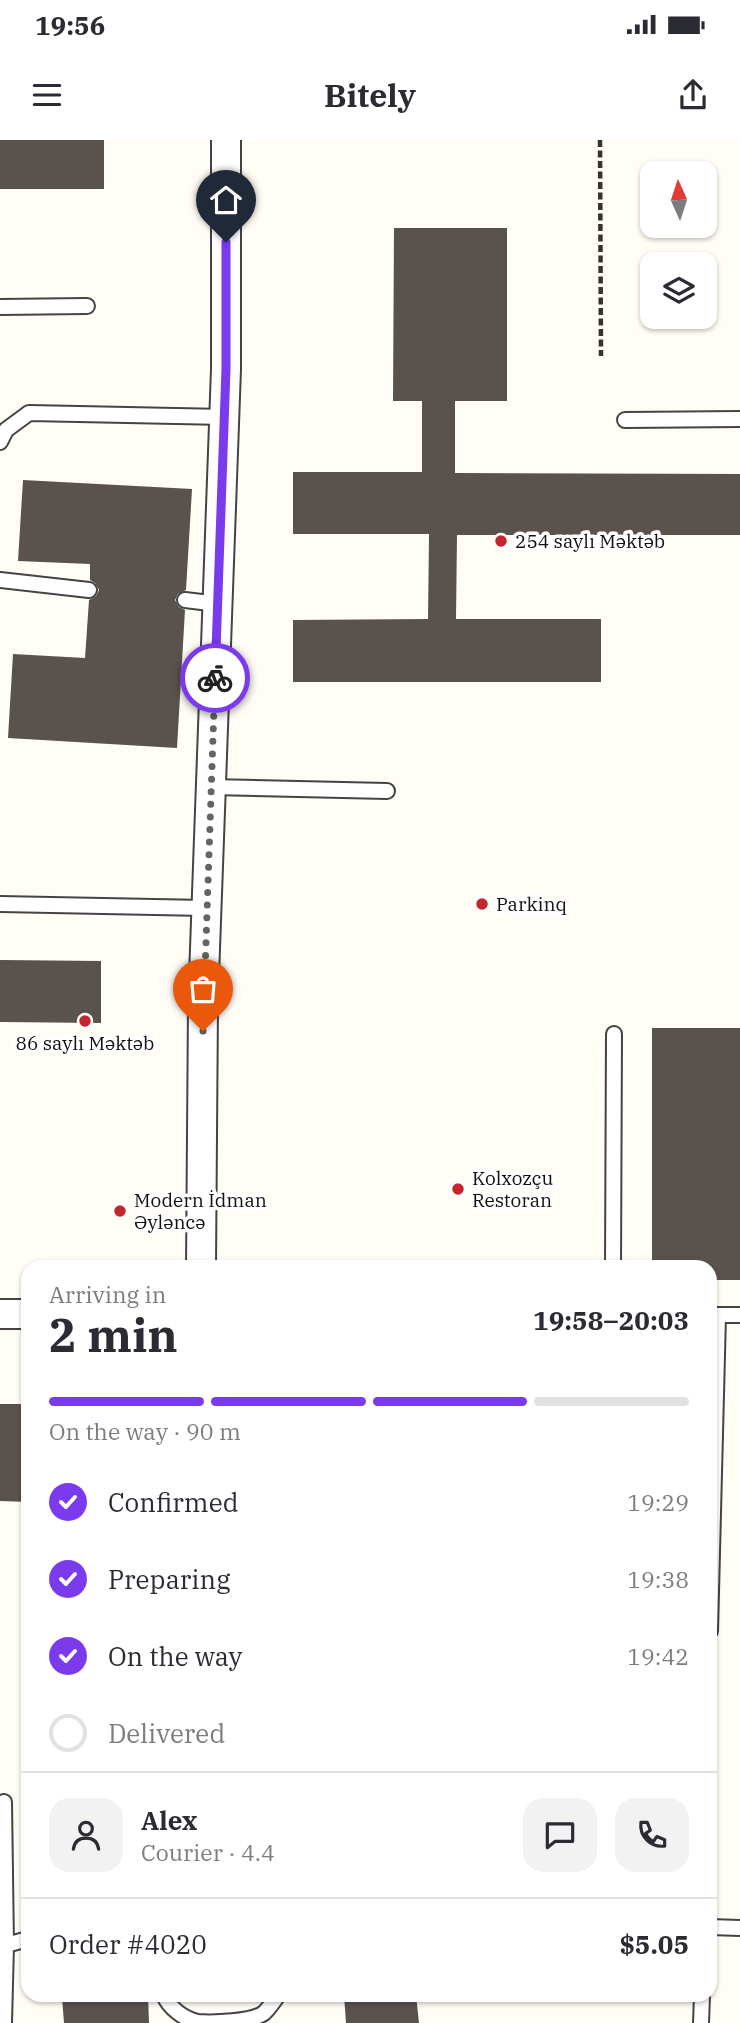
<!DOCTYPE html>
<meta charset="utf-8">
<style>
:root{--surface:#fff;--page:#f2f2f3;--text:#2b2b33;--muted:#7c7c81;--line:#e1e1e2;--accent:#7c3aed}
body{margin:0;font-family:"IBM Plex Serif",serif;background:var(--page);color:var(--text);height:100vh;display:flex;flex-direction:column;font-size:26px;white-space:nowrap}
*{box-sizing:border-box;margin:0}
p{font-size:23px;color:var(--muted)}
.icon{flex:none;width:38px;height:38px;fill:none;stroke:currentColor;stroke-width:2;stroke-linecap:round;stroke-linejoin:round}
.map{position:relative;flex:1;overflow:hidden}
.details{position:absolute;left:21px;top:1120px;width:696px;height:742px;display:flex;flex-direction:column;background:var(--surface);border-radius:21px;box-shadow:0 2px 5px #0004}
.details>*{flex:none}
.needle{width:46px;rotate:357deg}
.buttons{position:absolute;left:640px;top:21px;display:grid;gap:14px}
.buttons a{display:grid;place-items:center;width:77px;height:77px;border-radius:14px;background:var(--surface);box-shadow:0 2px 5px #0004;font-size:35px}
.pin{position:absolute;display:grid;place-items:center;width:60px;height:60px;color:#fff;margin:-72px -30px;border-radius:50% 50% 50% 0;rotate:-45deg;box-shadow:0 0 7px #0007}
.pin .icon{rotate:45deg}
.courier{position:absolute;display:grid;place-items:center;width:70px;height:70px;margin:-35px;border:5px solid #7c3aed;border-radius:50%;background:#fff;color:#222;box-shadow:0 2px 9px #0007}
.headline em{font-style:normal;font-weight:800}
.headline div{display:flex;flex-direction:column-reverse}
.headline{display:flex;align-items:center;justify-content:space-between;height:119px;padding:0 28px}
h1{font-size:46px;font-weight:800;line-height:52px}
.bar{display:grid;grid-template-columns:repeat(4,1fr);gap:10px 7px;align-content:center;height:84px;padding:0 28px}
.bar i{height:9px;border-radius:5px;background:var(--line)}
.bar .active{background:var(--accent)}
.bar p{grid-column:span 4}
.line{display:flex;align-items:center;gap:18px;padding:0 28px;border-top:2px solid var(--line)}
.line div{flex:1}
.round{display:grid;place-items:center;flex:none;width:74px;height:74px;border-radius:21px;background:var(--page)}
ol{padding:0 28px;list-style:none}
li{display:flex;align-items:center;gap:21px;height:77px}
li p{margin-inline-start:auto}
li .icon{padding:7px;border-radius:50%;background:var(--accent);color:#fff;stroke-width:4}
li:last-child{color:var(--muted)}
li i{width:38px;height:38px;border:4px solid var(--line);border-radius:50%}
.status{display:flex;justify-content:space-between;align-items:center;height:49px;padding:0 35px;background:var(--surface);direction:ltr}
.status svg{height:19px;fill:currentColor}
header{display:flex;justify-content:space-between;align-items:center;height:91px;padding:0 28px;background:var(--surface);font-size:32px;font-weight:800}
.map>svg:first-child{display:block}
.building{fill:#5a524d}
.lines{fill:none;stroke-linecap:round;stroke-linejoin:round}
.service-casing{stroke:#444;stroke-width:18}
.minor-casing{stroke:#444;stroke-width:32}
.path{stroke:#333;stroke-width:4.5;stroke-dasharray:7 3.5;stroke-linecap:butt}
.service{stroke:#fff;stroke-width:14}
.minor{stroke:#fff;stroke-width:28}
.done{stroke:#646461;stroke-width:7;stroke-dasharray:0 12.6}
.route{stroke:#7c3aed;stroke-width:9}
.poi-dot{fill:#c4262e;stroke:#fff;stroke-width:2.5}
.labels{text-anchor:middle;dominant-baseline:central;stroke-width:7;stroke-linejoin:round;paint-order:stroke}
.poi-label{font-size:19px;fill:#111;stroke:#fff;text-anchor:start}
</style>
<div class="status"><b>19:56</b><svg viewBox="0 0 49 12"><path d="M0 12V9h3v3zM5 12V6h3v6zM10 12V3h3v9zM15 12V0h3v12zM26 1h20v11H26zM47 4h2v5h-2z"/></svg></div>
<header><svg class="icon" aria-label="menu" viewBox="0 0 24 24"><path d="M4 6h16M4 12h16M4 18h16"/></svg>Bitely<svg class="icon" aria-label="share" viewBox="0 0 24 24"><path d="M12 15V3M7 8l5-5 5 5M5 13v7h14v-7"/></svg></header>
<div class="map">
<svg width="740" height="1883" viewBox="0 0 740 1883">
<rect width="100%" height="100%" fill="#fffdf5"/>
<path class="building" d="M0,0H104V49H0Z
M394,88H507V261H455V333L740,334V395H457L456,479H601V542H293V480L428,479L429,394H293V332H422V261H393Z
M23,340L192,349L186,450L178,454L175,460L179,467L185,470L177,608L8,598L13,514L85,518L89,460L96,456L99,450L95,443L90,440V424L18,421Z
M0,820L101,821V883L0,882Z
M652,888H740V1140H710V1127H652Z
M0,1264H28V1362L0,1361Z
M98,1855H148L149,1883H64L62,1857Z
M344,1855H416L419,1883H346Z"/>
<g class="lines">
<defs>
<path id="service" d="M0,167L87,166
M625,280L740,279
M0,302L6,290L29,273L225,277
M0,440L89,450
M185,460L218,464
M211,647L387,651
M0,764L206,768
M613,1127L614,894
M710,1175H740
M710,1491L718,1175
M4,1662L6,1805
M710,1787L740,1788
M164,1855C169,1868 184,1879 198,1882C213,1883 252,1882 264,1873C269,1868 274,1861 278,1855
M4,1883L6,1805L28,1799
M701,1883L702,1855"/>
<path id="minor" d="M201,1127L203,864L226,229V0
M0,1174H28"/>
</defs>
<use href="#service" class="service-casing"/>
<use href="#minor" class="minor-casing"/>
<path class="path" d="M600,0L601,216"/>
<use href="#service" class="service"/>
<use href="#minor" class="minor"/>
</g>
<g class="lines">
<path class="done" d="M203,891L215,538"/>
<path class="route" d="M215,538L226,229V102"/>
</g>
<g class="poi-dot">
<circle cx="501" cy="401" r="7"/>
<circle cx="482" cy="764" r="7"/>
<circle cx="85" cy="881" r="7"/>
<circle cx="458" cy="1049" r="7"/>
<circle cx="120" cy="1071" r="7"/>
</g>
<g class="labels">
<g class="poi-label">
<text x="515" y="401">254 saylı Məktəb</text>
<text x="496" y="764">Parkinq</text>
<text x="85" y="903" text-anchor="middle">86 saylı Məktəb</text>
<text x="472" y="1038">Kolxozçu<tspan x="472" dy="22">Restoran</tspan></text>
<text x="134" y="1060">Modern İdman<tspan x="134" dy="22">Əyləncə</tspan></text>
</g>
</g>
</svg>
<div class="buttons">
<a><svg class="needle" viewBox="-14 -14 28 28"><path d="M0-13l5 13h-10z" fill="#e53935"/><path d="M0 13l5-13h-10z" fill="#7c7c81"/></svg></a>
<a><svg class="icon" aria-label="layers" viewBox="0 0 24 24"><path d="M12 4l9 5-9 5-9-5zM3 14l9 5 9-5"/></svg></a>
</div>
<div class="pin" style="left:203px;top:891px;background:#ea580c"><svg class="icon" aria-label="bag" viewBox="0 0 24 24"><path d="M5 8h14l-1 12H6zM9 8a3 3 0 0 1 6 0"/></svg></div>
<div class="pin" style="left:226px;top:102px;background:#1f2937"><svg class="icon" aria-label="home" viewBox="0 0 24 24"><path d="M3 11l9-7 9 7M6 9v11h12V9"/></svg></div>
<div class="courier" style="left:215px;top:538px"><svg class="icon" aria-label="bike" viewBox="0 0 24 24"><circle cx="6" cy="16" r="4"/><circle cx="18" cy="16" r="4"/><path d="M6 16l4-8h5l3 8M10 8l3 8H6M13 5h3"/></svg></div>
<section class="details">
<div class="headline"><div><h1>2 min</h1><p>Arriving in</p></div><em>19:58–20:03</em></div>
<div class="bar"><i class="active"></i><i class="active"></i><i class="active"></i><i></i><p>On the way · 90 m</p></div>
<ol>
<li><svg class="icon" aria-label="check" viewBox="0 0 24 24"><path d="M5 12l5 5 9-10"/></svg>Confirmed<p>19:29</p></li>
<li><svg class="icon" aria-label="check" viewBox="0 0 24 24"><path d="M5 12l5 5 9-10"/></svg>Preparing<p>19:38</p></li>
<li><svg class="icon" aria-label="check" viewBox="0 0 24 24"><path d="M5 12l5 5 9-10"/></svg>On the way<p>19:42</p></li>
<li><i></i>Delivered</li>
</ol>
<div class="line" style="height:126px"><a class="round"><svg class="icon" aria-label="person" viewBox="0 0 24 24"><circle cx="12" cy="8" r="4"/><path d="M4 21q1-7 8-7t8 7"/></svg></a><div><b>Alex</b><p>Courier · 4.4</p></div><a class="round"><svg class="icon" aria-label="chat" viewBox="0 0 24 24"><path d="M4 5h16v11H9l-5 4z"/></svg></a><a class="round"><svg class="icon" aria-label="phone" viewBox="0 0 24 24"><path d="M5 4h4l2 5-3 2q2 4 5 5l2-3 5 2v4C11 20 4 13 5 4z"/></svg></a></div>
<div class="line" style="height:91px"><div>Order #4020</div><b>$5.05</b></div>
</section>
</div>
